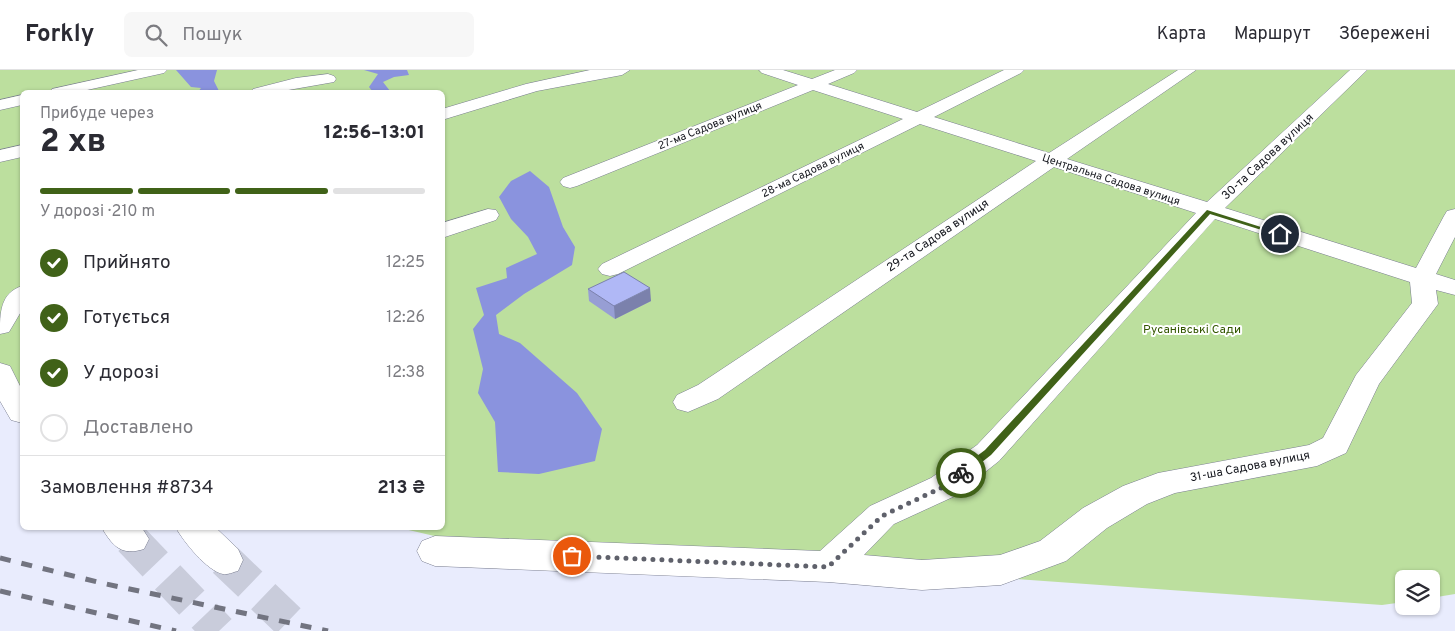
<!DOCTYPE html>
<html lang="uk">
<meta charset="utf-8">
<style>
:root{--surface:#fff;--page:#f7f7f7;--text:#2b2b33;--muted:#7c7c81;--line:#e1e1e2;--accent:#406218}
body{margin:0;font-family:Overpass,sans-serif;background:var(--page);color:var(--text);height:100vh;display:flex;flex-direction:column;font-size:19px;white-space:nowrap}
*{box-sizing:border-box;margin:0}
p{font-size:16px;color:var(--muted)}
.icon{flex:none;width:28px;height:28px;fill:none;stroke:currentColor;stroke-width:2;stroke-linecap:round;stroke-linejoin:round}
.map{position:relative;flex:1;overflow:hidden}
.panel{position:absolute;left:20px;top:20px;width:425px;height:440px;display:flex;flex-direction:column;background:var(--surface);border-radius:8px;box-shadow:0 1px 4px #0004}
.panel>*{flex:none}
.fabs{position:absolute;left:1395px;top:500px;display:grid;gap:10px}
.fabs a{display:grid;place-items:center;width:45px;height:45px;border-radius:8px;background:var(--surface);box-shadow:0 1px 4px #0004;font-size:25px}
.pin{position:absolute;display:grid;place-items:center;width:42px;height:42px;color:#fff;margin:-21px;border:2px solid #fff;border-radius:50%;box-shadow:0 1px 5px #0007}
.courier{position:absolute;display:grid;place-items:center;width:50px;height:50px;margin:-25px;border:4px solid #406218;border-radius:50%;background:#fff;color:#222;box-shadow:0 1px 6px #0007}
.headline em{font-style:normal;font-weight:800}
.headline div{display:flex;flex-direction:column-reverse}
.headline{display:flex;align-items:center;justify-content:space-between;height:85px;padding:0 20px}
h1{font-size:32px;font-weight:800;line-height:38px}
.bar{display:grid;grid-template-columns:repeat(4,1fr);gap:8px 5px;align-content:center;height:60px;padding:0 20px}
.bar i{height:6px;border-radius:4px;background:var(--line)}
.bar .selected{background:var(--accent)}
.bar p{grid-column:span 4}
.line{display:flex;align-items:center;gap:12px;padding:0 20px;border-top:1px solid var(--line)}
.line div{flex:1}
ol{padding:0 20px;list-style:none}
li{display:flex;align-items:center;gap:15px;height:55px}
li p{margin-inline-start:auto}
li .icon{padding:5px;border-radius:50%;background:var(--accent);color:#fff;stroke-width:4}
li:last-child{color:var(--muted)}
li i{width:28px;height:28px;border:2px solid var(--line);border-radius:50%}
header{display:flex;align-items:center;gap:30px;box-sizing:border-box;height:70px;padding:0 25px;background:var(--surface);border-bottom:1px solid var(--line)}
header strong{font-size:24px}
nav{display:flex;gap:28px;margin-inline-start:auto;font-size:18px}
.search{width:350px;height:45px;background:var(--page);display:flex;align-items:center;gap:12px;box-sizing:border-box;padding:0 18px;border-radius:8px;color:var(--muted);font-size:19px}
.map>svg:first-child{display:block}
.green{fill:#bcdf9e}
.water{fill:#8a93de}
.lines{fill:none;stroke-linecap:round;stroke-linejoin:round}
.major-tunnel{stroke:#c9ccdb;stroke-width:35;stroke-dasharray:35 18;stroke-linecap:butt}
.minor-casing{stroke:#797d90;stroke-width:1}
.major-casing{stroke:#797d90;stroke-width:1}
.minor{fill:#fff;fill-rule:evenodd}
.major{fill:#fff;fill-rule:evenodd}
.rail{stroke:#727480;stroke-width:5;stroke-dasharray:11 11;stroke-linecap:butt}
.wall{fill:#979ed4}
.shaded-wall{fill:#7b81ac}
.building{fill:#b0b8f6;stroke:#7b81ac}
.route{fill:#406218}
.done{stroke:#5f616b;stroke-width:5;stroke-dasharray:0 9}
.labels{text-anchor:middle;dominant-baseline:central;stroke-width:4;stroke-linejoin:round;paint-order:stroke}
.far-street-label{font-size:11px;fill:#14161d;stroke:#fff}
.street-label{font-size:12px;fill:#14161d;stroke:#fff}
.park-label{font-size:12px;fill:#345701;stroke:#fff}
</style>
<header>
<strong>Forkly</strong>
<div class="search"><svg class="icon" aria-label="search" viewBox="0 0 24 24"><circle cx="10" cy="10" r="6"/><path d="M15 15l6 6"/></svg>Пошук</div>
<nav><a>Карта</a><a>Маршрут</a><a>Збережені</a></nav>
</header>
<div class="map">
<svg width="1455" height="561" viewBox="0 0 1455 561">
<rect width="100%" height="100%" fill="#e9ecfd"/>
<path class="green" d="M0,0H1455V524L1431,528V509H1404V532L1382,535L443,468L400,458H442V22H22V338L0,329Z"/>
<path class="water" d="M176,0H217L214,11L219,21L198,22L201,18L191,17Z
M364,0H407L409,5L394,7L383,12L390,21L389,22H373L369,17L378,4Z
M530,101L549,117L563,157L575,177L572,195L524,224L496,245L499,264L520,273L577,323L602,359L595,391L539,404L498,402L495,352L478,323L483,299L473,259L484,245L476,218L507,208L506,198L537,184L528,167L511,149L499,127L511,111Z"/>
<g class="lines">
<path class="major-tunnel" d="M131,469L219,561
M225,490L299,561"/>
<defs>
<path id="minor" d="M138,0H167L164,3L78,22H50L52,19Z
M759,0H783L812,9L835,0H857L854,3L828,14L917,42L1004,0H1024L1021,3L934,47L1049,83L1178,0H1196L1067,89L1207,132L1350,0H1367L1225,138L1416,198L1444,146L1447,141L1455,139V167L1436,204L1455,210V225L1436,220L1438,234L1379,314L1346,383L1317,396L1175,423L1147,434L1107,458L1066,491L1001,515L922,520L828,512L435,496L422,491L417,481L422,471L435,466L820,481L870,436L931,408L977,375L1196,143L1054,97L718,329L688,342L677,339L673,332L677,325L698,315L1036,91L920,54L618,204L610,206L602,204L598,199L602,194L903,49L813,20L577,116L570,118L563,116L560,112L563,108L798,15L762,3ZM1215,149L1410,212L1412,233L1356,305L1323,368L1309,375L1158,403L1123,416L1083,438L1040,471L1000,485L922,490L864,485L894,454L955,426L999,391Z
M328,4L334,6L336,9L334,12L277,22H251L253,19L296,8Z
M22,25V35L0,40V30Z
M22,75V87L0,92V80Z
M488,139L496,140L499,145L496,150L442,168V153Z"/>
<path id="major" d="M590,0H630L622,5L537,21L442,50V39L526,14Z
M22,216V240L9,262L0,264C0,243 0,223 22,216Z
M0,293L10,296L22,320V353L11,350L0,331Z
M102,458H142L149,469L144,479C122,486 113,477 102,458Z
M176,458H216L238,479L243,490L238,501C233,502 228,505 223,504C207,501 184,472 176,458Z"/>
</defs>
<use href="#minor" class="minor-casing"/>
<use href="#major" class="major-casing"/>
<use href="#minor" class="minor"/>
<use href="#major" class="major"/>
<path class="rail" d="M0,488L106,514L328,561
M0,521L176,561"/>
</g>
<path class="wall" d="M588,219L651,231L615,249L589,231Z"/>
<path class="shaded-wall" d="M650,218L651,231L615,249L614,236Z"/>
<path class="building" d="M624,202L650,218L614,236L588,219Z"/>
<path class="route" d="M1207,140L1283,164L1278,165L1210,144L991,385L964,406H957V401L985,380Z"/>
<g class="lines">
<path class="done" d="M572,486L828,497L882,446L943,417L961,403"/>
</g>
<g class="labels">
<g class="far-street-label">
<text transform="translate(710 56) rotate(-22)">27-ма Садова вулиця</text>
<text transform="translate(813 100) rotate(-26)">28-ма Садова вулиця</text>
<text transform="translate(1111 110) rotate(18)">Центральна Садова вулиця</text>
</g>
<g class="street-label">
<text transform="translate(1268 87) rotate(-43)">30-та Садова вулиця</text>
<text transform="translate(938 166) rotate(-34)">29-та Садова вулиця</text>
<text transform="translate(1250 397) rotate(-11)">31-ша Садова вулиця</text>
</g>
<g class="park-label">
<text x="1192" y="260">Русанівські Сади</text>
</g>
</g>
</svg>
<div class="fabs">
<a><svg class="icon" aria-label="layers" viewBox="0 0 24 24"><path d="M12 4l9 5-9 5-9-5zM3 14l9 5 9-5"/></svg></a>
</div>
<div class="pin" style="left:572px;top:486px;background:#ea580c"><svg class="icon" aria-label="bag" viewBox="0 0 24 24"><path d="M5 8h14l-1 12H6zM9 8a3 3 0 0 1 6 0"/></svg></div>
<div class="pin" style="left:1280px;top:164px;background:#1f2937"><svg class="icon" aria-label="home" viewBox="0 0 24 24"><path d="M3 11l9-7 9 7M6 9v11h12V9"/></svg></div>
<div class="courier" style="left:961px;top:403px"><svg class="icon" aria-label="bike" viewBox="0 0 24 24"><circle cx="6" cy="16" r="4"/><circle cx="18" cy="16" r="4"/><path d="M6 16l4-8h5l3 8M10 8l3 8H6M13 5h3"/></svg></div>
<section class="panel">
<div class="headline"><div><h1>2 хв</h1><p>Прибуде через</p></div><em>12:56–13:01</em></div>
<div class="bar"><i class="selected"></i><i class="selected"></i><i class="selected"></i><i></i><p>У дорозі · 210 m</p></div>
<ol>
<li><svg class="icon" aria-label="check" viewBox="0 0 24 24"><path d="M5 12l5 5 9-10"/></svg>Прийнято<p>12:25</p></li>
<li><svg class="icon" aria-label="check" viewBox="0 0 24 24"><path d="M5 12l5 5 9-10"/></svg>Готується<p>12:26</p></li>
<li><svg class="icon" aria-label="check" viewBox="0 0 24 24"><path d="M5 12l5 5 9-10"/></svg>У дорозі<p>12:38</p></li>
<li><i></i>Доставлено</li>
</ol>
<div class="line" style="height:65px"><div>Замовлення #8734</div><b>213 ₴</b></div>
</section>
</div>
